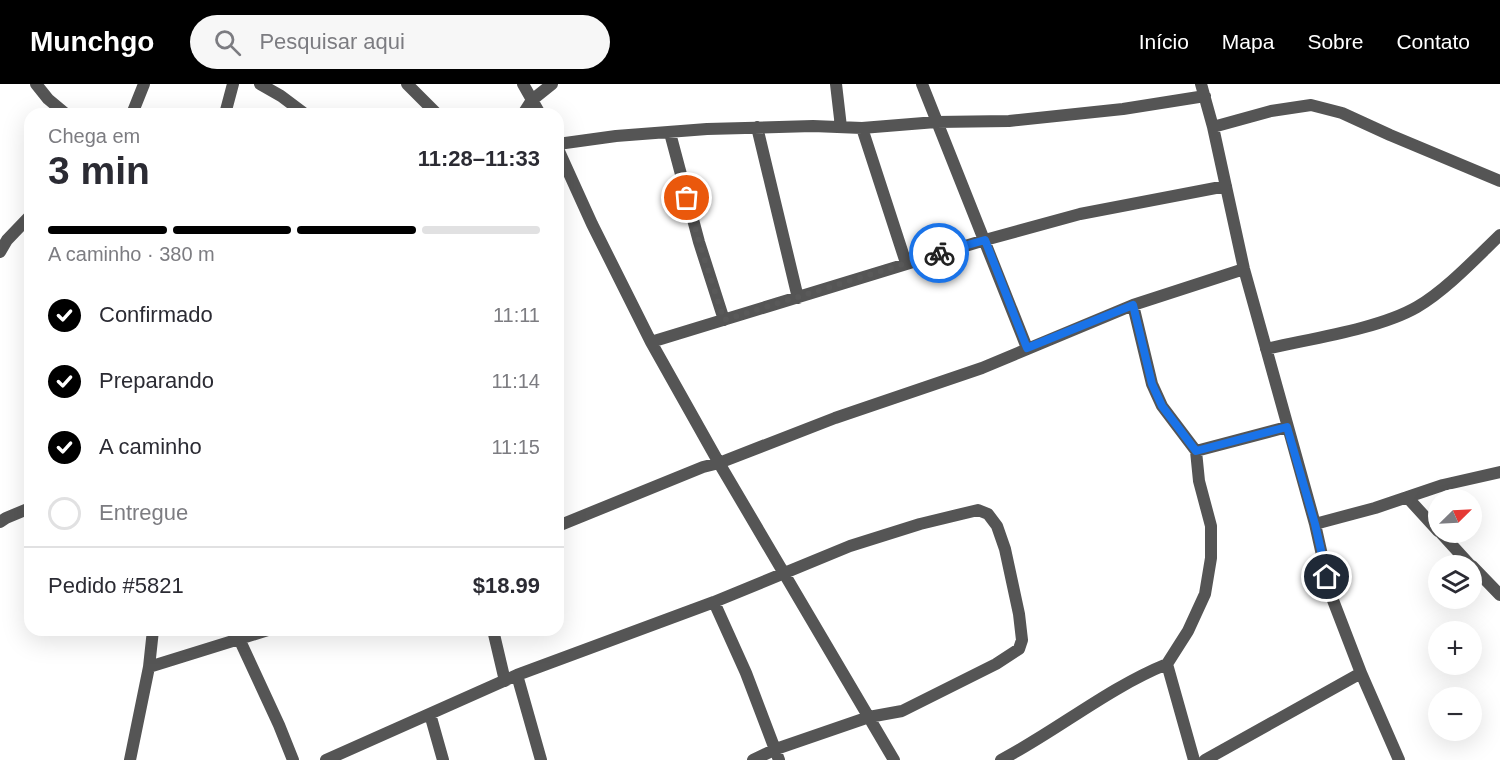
<!DOCTYPE html>
<html lang="pt">
<meta charset="utf-8">
<style>
:root{--surface:#fff;--page:#f7f7f7;--text:#2b2b33;--muted:#7c7c81;--line:#e1e1e2;--accent:#000}
body{margin:0;font-family:Arial,sans-serif;background:var(--page);color:var(--text);height:100vh;display:flex;flex-direction:column;font-size:22px;white-space:nowrap}
*{box-sizing:border-box;margin:0}
p{font-size:20px;color:var(--muted)}
.icon{flex:none;width:33px;height:33px;fill:none;stroke:currentColor;stroke-width:2;stroke-linecap:round;stroke-linejoin:round}
.map{position:relative;flex:1;overflow:hidden}
.panel{position:absolute;left:24px;top:24px;width:540px;height:528px;display:flex;flex-direction:column;background:var(--surface);border-radius:18px;box-shadow:0 6px 24px #0002}
.panel>*{flex:none}
.needle{width:39px;rotate:66deg}
.controls{position:absolute;left:1428px;top:405px;display:grid;gap:12px}
.controls a{display:grid;place-items:center;width:54px;height:54px;border-radius:50%;background:var(--surface);box-shadow:0 6px 24px #0002;font-size:30px}
.pin{position:absolute;display:grid;place-items:center;width:51px;height:51px;color:#fff;margin:-26px;border:3px solid #fff;border-radius:50%;box-shadow:0 2px 6px #0007}
.courier{position:absolute;display:grid;place-items:center;width:60px;height:60px;margin:-30px;border:4px solid #1a73e8;border-radius:50%;background:#fff;color:#222;box-shadow:0 2px 8px #0007}
.overview em{font-style:normal;font-weight:700}
.overview div{display:flex;flex-direction:column-reverse}
.overview{display:flex;align-items:center;justify-content:space-between;height:102px;padding:0 24px}
h1{font-size:39px;font-weight:700;line-height:45px}
.bar{display:grid;grid-template-columns:repeat(4,1fr);gap:9px 6px;align-content:center;height:72px;padding:0 24px}
.bar i{height:8px;border-radius:4px;background:var(--line)}
.bar .active{background:var(--accent)}
.bar p{grid-column:span 4}
.line{display:flex;align-items:center;gap:15px;padding:0 24px;border-top:2px solid var(--line)}
.line div{flex:1}
ol{padding:0 24px;list-style:none}
li{display:flex;align-items:center;gap:18px;height:66px}
li p{margin-inline-start:auto}
li .icon{padding:6px;border-radius:50%;background:var(--accent);color:#fff;stroke-width:4}
li:last-child{color:var(--muted)}
li i{width:33px;height:33px;border:3px solid var(--line);border-radius:50%}
header{display:flex;align-items:center;gap:36px;box-sizing:border-box;height:84px;padding:0 30px;background:var(--accent);color:#fff}
header strong{font-size:28px}
nav{display:flex;gap:33px;margin-inline-start:auto;font-size:21px}
.search{width:420px;height:54px;background:var(--page);display:flex;align-items:center;gap:15px;box-sizing:border-box;padding:0 21px;border-radius:33px;color:var(--muted);font-size:22px}
.map>svg:first-child{display:block}
.lines{fill:none;stroke-linecap:round;stroke-linejoin:round}
.minor{stroke:#555;stroke-width:12}
.done{stroke:#595959;stroke-width:6;stroke-dasharray:0 10.8}
.route{stroke:#1a73e8;stroke-width:8}
</style>
<header>
<strong>Munchgo</strong>
<div class="search"><svg class="icon" aria-label="search" viewBox="0 0 24 24"><circle cx="10" cy="10" r="6"/><path d="M15 15l6 6"/></svg>Pesquisar aqui</div>
<nav><a>Início</a><a>Mapa</a><a>Sobre</a><a>Contato</a></nav>
</header>
<div class="map">
<svg width="1500" height="676" viewBox="0 0 1500 676">
<rect width="100%" height="100%" fill="#fff"/>
<g class="lines">
<path class="minor" d="M36,0L48,15L66,30
M260,0L281,12L305,30
M407,0L437,30
M523,0L540,30
M836,0L841,43
M922,0L1027,264
M1201,0L1213,43L1244,185L1315,440L1331,511L1361,589L1399,676
M132,30L144,0
M225,30L233,0
M523,30L532,16L552,0
M757,43L798,214
M1213,43L1271,27L1311,21L1342,29L1390,51L1500,97
M862,44L906,179
M670,49L699,158L724,236
M558,60L616,52L707,45L813,42L862,44L936,38L1009,37L1123,25L1205,12
M558,65L592,140L651,258L719,379L894,676
M0,168L7,156L30,132
M1133,221L1152,300L1162,322L1196,367L1199,397L1211,442V474L1205,510L1188,547L1167,580L1194,676
M651,258L985,156L1080,130L1226,102
M1266,265C1309,255 1379,245 1417,223C1446,206 1475,175 1500,151
M1196,367L1287,343
M1407,413L1438,447
M0,438L6,434L30,424
M1315,440L1375,424L1443,401L1500,388
M558,442L703,383L719,379L835,334L982,284L1133,221L1244,185
M1440,448L1471,482
M1472,482L1500,511
M714,518L746,589L779,676
M235,546L279,641L293,676
M493,546L505,597
M149,583L268,546
M517,591L541,676
M430,630L443,676
M130,676L149,583L153,546
M326,676L517,591L714,518L850,462L920,440L978,426L988,430L997,442L1005,465L1019,530L1022,556L1019,565L996,580L902,627L869,633L776,665L753,676
M1001,676C1058,646 1108,604 1167,580
M1205,676L1361,589"/>
</g>
<g class="lines">
<path class="done" d="M687,114L699,158L724,236L939,169"/>
<path class="route" d="M939,169L985,156L1027,264L1133,221L1152,300L1162,322L1196,367L1287,343L1315,440L1327,493"/>
</g>
</svg>
<div class="controls">
<a><svg class="needle" viewBox="-14 -14 28 28"><path d="M0-13l5 13h-10z" fill="#e53935"/><path d="M0 13l5-13h-10z" fill="#7c7c81"/></svg></a>
<a><svg class="icon" aria-label="layers" viewBox="0 0 24 24"><path d="M12 4l9 5-9 5-9-5zM3 14l9 5 9-5"/></svg></a>
<a>+</a>
<a>−</a>
</div>
<div class="pin" style="left:687px;top:114px;background:#ea580c"><svg class="icon" aria-label="bag" viewBox="0 0 24 24"><path d="M5 8h14l-1 12H6zM9 8a3 3 0 0 1 6 0"/></svg></div>
<div class="pin" style="left:1327px;top:493px;background:#1f2937"><svg class="icon" aria-label="home" viewBox="0 0 24 24"><path d="M3 11l9-7 9 7M6 9v11h12V9"/></svg></div>
<div class="courier" style="left:939px;top:169px"><svg class="icon" aria-label="bike" viewBox="0 0 24 24"><circle cx="6" cy="16" r="4"/><circle cx="18" cy="16" r="4"/><path d="M6 16l4-8h5l3 8M10 8l3 8H6M13 5h3"/></svg></div>
<section class="panel">
<div class="overview"><div><h1>3 min</h1><p>Chega em</p></div><em>11:28–11:33</em></div>
<div class="bar"><i class="active"></i><i class="active"></i><i class="active"></i><i></i><p>A caminho · 380 m</p></div>
<ol>
<li><svg class="icon" aria-label="check" viewBox="0 0 24 24"><path d="M5 12l5 5 9-10"/></svg>Confirmado<p>11:11</p></li>
<li><svg class="icon" aria-label="check" viewBox="0 0 24 24"><path d="M5 12l5 5 9-10"/></svg>Preparando<p>11:14</p></li>
<li><svg class="icon" aria-label="check" viewBox="0 0 24 24"><path d="M5 12l5 5 9-10"/></svg>A caminho<p>11:15</p></li>
<li><i></i>Entregue</li>
</ol>
<div class="line" style="height:78px"><div>Pedido #5821</div><b>$18.99</b></div>
</section>
</div>
